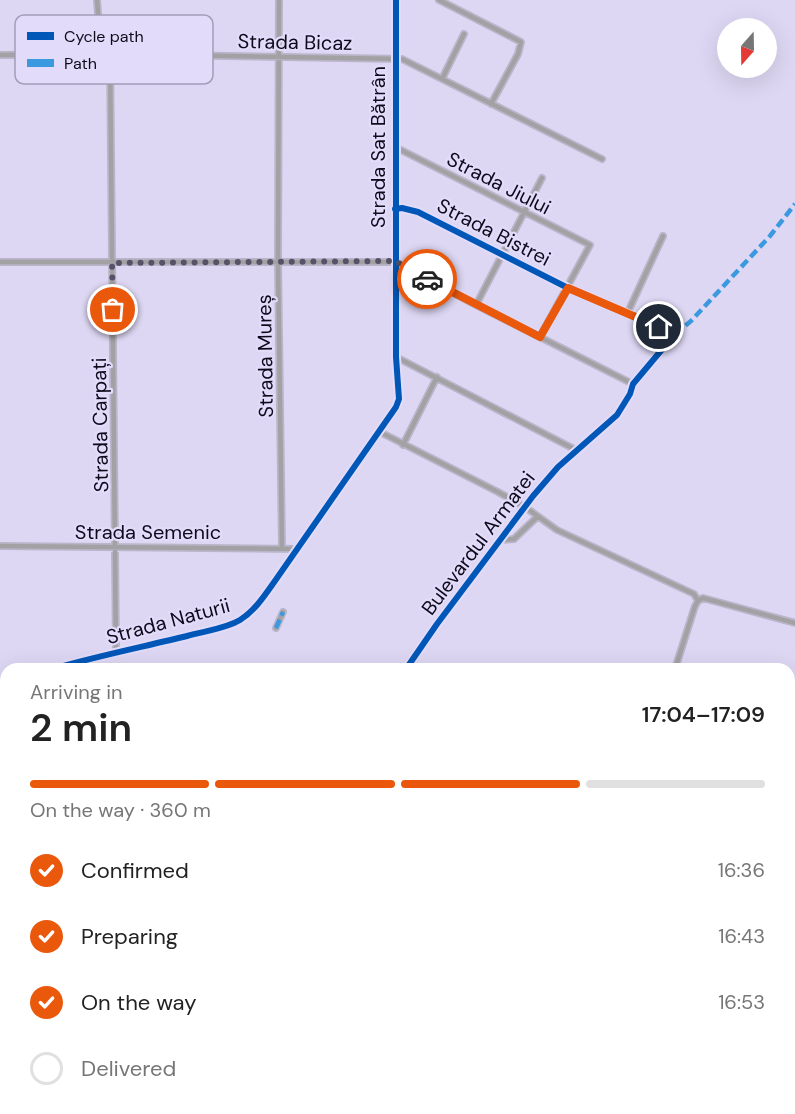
<!DOCTYPE html>
<meta charset="utf-8">
<style>
:root{--surface:#fff;--page:#f2f2f2;--text:#222;--muted:#767676;--line:#e0e0e0;--accent:#ea580c}
body{margin:0;font-family:"DM Sans",sans-serif;background:var(--page);color:var(--text);height:100vh;display:flex;flex-direction:column;font-size:22px;white-space:nowrap}
*{box-sizing:border-box;margin:0}
p{font-size:20px;color:var(--muted)}
.icon{flex:none;width:33px;height:33px;fill:none;stroke:currentColor;stroke-width:2;stroke-linecap:round;stroke-linejoin:round}
.map{position:relative;flex:1;overflow:hidden}
.details{position:absolute;left:0px;top:663px;width:795px;height:452px;display:flex;flex-direction:column;background:var(--surface);border-radius:18px 18px 0 0;box-shadow:0 6px 24px #0002}
.details>*{flex:none}
.needle{width:39px;rotate:200deg}
.buttons{position:absolute;left:717px;top:18px;display:grid;gap:12px}
.buttons a{display:grid;place-items:center;width:60px;height:60px;border-radius:50%;background:var(--surface);box-shadow:0 6px 24px #0002;font-size:30px}
.pin{position:absolute;display:grid;place-items:center;width:51px;height:51px;color:#fff;margin:-26px;border:3px solid #fff;border-radius:50%;box-shadow:0 2px 6px #0007}
.courier{position:absolute;display:grid;place-items:center;width:60px;height:60px;margin:-30px;border:4px solid #ea580c;border-radius:50%;background:#fff;color:#222;box-shadow:0 2px 8px #0007}
.overview em{font-style:normal;font-weight:600}
.overview div{display:flex;flex-direction:column-reverse}
.overview{display:flex;align-items:center;justify-content:space-between;height:102px;padding:0 30px}
h1{font-size:39px;font-weight:600;line-height:45px}
.bar{display:grid;grid-template-columns:repeat(4,1fr);gap:9px 6px;align-content:center;height:72px;padding:0 30px}
.bar i{height:8px;border-radius:4px;background:var(--line)}
.bar .on{background:var(--accent)}
.bar p{grid-column:span 4}
ol{padding:0 30px;list-style:none}
li{display:flex;align-items:center;gap:18px;height:66px}
li p{margin-inline-start:auto}
li .icon{padding:6px;border-radius:50%;background:var(--accent);color:#fff;stroke-width:4}
li:last-child{color:var(--muted)}
li i{width:33px;height:33px;border:3px solid var(--line);border-radius:50%}
.map>svg:first-child{display:block}
.lines{fill:none;stroke-linecap:round;stroke-linejoin:round}
.minor-casing{stroke:#bab5ca;stroke-width:8}
.tertiary-casing{stroke:#bab5ca;stroke-width:9}
.minor{stroke:#a2a1a3;stroke-width:4.5}
.tertiary{stroke:#a2a1a3;stroke-width:6}
.quiet{stroke:#3a99df;stroke-width:4.5;stroke-dasharray:9 4.5;stroke-linecap:butt}
.cycleway-casing{stroke:#e2dcfa;stroke-width:10}
.cycleway{stroke:#0057b8;stroke-width:6}
.done{stroke:#575267;stroke-width:6;stroke-dasharray:0 10.8}
.route{stroke:#ea580c;stroke-width:8}
.labels{text-anchor:middle;dominant-baseline:central;stroke-width:4.5;stroke-linejoin:round;paint-order:stroke}
.street-label{font-size:20px;fill:#0f0a1b;stroke:#e2dcfa}
.key{fill:#e2dcfa;stroke:#a39db7;stroke-width:1.5}
.key-label{font-size:16px;fill:#0f0a1b}
</style>
<div class="map">
<svg width="795" height="1114" viewBox="0 0 795 1114">
<rect width="100%" height="100%" fill="#ddd7f3"/>
<g class="lines">
<defs>
<path id="minor" d="M97,0L101,54
M279,0L278,262L282,548
M439,0L521,42L518,54L491,104
M110,54L116,651
M0,55L110,54L402,59L602,159
M442,79L464,34
M395,147L590,245L540,337
M395,209L402,208L418,212L568,288L675,334L633,384L630,394L617,415L558,467L533,496L437,624L406,669
M0,262H395L476,305L633,384
M476,305L542,178
M628,312L663,236
M396,357L576,450
M380,432L498,492L525,507L557,530L694,594L698,601
M403,445L437,377
M501,540L514,539L537,517
M0,546L297,549
M276,628L283,612
M52,669C97,656 142,647 187,636C204,631 225,629 240,620C256,610 267,592 277,578L396,407L399,399L396,357V0
M675,669L695,606L698,601L703,598L795,623
M0,684L6,682
M789,708L795,693
M789,775H795
M789,905L795,908
M789,1097L795,1083
M190,1108L201,1114
M315,1108L327,1114
M81,1114L85,1108
M305,1114L308,1108
M552,1114L553,1108
M592,1114L595,1108
M782,1114L784,1108"/>
<path id="tertiary" d="M0,727L6,730
M789,1102L795,1104"/>
</defs>
<use href="#minor" class="minor-casing"/>
<use href="#tertiary" class="tertiary-casing"/>
<use href="#minor" class="minor"/>
<use href="#tertiary" class="tertiary"/>
<path class="quiet" d="M675,334L691,321L770,236L795,204
M276,628L283,612"/>
<defs>
<path id="cycleway" d="M395,209L402,208L418,212L568,288L675,334L633,384L630,394L617,415L558,467L533,496L437,624L406,669
M52,669C97,656 142,647 187,636C204,631 225,629 240,620C256,610 267,592 277,578L396,407L399,399L396,357V0"/>
</defs>
<use href="#cycleway" class="cycleway-casing"/>
<use href="#cycleway" class="cycleway"/>
</g>
<g class="lines">
<path class="done" d="M113,310L112,263L395,261L427,279"/>
<path class="route" d="M427,279L540,337L568,288L659,327"/>
</g>
<g class="labels">
<g class="street-label">
<text transform="translate(295 42) rotate(1)">Strada Bicaz</text>
<text transform="translate(378 147) rotate(-90)">Strada Sat Bătrân</text>
<text transform="translate(499 183) rotate(27)">Strada Jiului</text>
<text transform="translate(494 232) rotate(27)">Strada Bistrei</text>
<text transform="translate(265 356) rotate(-91)">Strada Mureș</text>
<text transform="translate(100 425) rotate(-91)">Strada Carpați</text>
<text x="148" y="532">Strada Semenic</text>
<text transform="translate(478 543) rotate(-53)">Bulevardul Armatei</text>
<text transform="translate(168 621) rotate(-15)">Strada Naturii</text>
</g>
</g>
<rect x="15" y="15" width="198" height="69" rx="9" class="key"/>
<rect x="27" y="32" width="27" height="8" fill="#0057b8"/>
<rect x="27" y="59" width="27" height="8" fill="#3a99df"/>
<g class="key-label">
<text x="64" y="42">Cycle path</text>
<text x="64" y="69">Path</text>
</g>
</svg>
<div class="buttons">
<a><svg class="needle" viewBox="-14 -14 28 28"><path d="M0-13l5 13h-10z" fill="#e53935"/><path d="M0 13l5-13h-10z" fill="#767676"/></svg></a>
</div>
<div class="pin" style="left:113px;top:310px;background:#ea580c"><svg class="icon" aria-label="bag" viewBox="0 0 24 24"><path d="M5 8h14l-1 12H6zM9 8a3 3 0 0 1 6 0"/></svg></div>
<div class="pin" style="left:659px;top:327px;background:#1f2937"><svg class="icon" aria-label="home" viewBox="0 0 24 24"><path d="M3 11l9-7 9 7M6 9v11h12V9"/></svg></div>
<div class="courier" style="left:427px;top:279px"><svg class="icon" aria-label="car" viewBox="0 0 24 24"><path d="M5 17H2v-5l4-1 3-4h7l3 4 3 1v5h-3M9 17h6M6 11h13"/><circle cx="7" cy="17" r="2"/><circle cx="17" cy="17" r="2"/></svg></div>
<section class="details">
<div class="overview"><div><h1>2 min</h1><p>Arriving in</p></div><em>17:04–17:09</em></div>
<div class="bar"><i class="on"></i><i class="on"></i><i class="on"></i><i></i><p>On the way · 360 m</p></div>
<ol>
<li><svg class="icon" aria-label="check" viewBox="0 0 24 24"><path d="M5 12l5 5 9-10"/></svg>Confirmed<p>16:36</p></li>
<li><svg class="icon" aria-label="check" viewBox="0 0 24 24"><path d="M5 12l5 5 9-10"/></svg>Preparing<p>16:43</p></li>
<li><svg class="icon" aria-label="check" viewBox="0 0 24 24"><path d="M5 12l5 5 9-10"/></svg>On the way<p>16:53</p></li>
<li><i></i>Delivered</li>
</ol>
</section>
</div>
